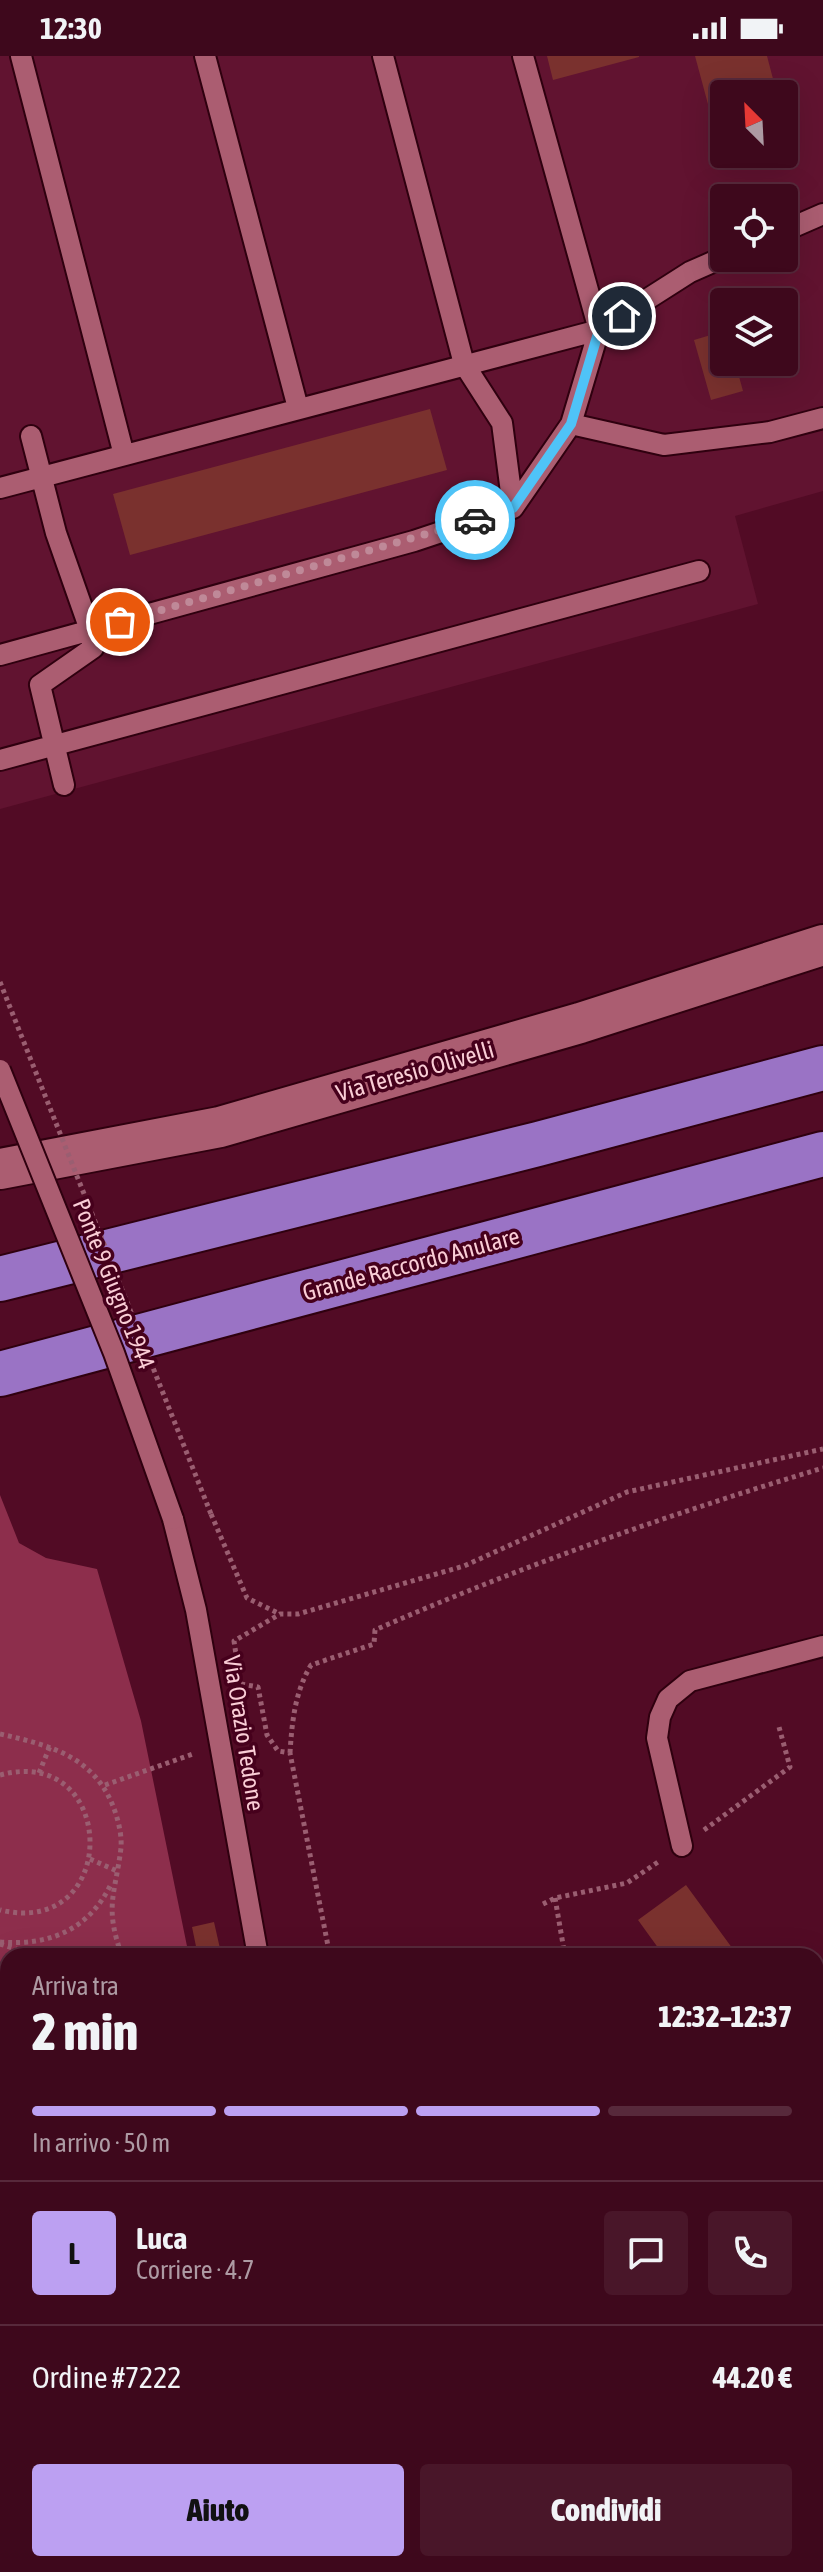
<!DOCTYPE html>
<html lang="it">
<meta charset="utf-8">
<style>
:root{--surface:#3e081c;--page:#491629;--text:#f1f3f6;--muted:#ad9aa3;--line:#57293b;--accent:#bca0f2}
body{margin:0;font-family:"Asap Condensed",sans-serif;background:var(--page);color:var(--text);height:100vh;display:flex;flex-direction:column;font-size:30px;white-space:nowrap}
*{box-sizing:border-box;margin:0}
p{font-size:26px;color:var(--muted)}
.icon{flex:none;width:44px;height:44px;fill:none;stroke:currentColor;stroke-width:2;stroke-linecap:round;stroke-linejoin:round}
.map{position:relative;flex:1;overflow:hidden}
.sheet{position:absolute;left:0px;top:1892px;width:824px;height:624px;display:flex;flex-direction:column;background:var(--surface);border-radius:24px 24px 0 0;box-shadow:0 8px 32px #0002,0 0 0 2px var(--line)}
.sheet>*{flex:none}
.needle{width:52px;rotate:336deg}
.controls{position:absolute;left:710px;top:24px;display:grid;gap:16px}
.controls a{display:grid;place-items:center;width:88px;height:88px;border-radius:8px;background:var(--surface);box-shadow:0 8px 32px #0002,0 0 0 2px var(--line);font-size:40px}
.pin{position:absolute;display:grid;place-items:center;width:68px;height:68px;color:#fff;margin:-34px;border:4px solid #fff;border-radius:50%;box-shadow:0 2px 8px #0007}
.courier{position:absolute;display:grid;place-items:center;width:80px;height:80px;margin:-40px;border:6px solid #4fc3f7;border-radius:50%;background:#fff;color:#222;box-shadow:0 2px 10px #0007}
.head em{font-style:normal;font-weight:800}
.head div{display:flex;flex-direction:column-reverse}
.head{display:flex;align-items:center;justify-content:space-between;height:136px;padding:0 32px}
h1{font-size:52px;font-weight:800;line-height:60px}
.bar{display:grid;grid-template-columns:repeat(4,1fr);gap:12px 8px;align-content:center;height:96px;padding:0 32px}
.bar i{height:10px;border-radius:6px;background:var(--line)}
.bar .selected{background:var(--accent)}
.bar p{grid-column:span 4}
.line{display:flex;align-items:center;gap:20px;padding:0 32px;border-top:2px solid var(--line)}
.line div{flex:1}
.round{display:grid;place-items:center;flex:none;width:84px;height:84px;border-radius:8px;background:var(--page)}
.primary-button{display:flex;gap:16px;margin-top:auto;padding:16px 32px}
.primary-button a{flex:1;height:92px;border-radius:8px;background:var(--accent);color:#111;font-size:32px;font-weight:800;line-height:92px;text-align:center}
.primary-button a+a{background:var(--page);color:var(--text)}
.status{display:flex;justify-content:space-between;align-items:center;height:56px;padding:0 40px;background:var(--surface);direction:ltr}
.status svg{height:22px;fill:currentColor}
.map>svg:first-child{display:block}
.built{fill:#611330;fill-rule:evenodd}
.green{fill:#8d2e4c}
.building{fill:#7a312e}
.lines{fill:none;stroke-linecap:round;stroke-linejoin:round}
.service-casing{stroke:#2f000f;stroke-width:24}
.minor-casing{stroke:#2f000f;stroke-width:44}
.motorway-casing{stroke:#2f000f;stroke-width:48}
.path{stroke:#9a5e71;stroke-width:5;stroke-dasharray:4 4;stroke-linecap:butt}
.service{stroke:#ab5d71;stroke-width:20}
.minor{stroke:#ab5d71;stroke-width:40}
.motorway{stroke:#9a73c5;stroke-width:44}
.service-bridge-casing{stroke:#2f000f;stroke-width:24;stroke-linecap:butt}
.path-bridge{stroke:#9a5e71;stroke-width:5;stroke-dasharray:4 4;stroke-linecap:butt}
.service-bridge{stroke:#ab5d71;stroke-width:20}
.done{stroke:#bf8998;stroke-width:8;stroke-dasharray:0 14.4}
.route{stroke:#4fc3f7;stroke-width:10}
.labels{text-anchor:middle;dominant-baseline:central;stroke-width:7;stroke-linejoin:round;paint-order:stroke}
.street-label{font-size:24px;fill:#facdd6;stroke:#46001c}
</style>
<div class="status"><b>12:30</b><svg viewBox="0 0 49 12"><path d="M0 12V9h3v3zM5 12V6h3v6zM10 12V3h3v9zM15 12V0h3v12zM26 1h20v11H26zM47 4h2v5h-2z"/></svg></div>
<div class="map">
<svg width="823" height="2516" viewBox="0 0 823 2516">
<rect width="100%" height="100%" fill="#520b25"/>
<path class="built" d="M0,0H823V435L735,460L758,548L0,753ZM724,38H784V98H724ZM724,142H784V202H724ZM724,246H784V306H724Z"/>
<path class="green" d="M0,1439L19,1487L46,1502L97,1513L141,1665L189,1900H8V1913L0,1910Z"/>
<path class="building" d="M547,0H639V1L553,24Z
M695,0H767L777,38H724V88L719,89Z
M724,275V306H735L743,335L711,344L694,284Z
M430,353L447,414L130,499L113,438Z
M686,1829L738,1900H664L638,1864Z
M214,1866L221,1897L198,1900L192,1871Z
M8,2246V2402L0,2399V2267Z
M0,2500L8,2503V2508H23L45,2516H0Z"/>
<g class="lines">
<defs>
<path id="service" d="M21,0L124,399
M205,0L298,352
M383,0L464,308L502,367L513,452
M784,175L823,158
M571,368L664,389L770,376L823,362
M31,380L56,477L90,574L93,592L40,629L64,729
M0,432L599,274L523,0
M0,599L414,485L513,452L571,368L599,274L690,216L724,201
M0,704L699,515
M173,1463L196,1554L258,1900
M682,1790L657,1682L660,1661L668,1643L690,1625L823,1590
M387,2508L391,2516"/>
<path id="minor" d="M0,1113L220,1071L580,967L823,889
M0,2440L8,2443
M816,2454L823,2449
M196,2508L220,2516
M733,2516L744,2508"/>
<path id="motorway" d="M0,1223L538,1088L823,1012
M0,1318L823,1098"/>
</defs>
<use href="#service" class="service-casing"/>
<use href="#minor" class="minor-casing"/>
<use href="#motorway" class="motorway-casing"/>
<path class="path" d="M211,1458L247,1542L280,1558
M238,1612L234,1585L280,1558H298L464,1510L627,1436L823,1393
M241,1628L258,1631L267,1679L278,1695L290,1697L330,1900
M0,1678C49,1689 93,1700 113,1750C118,1763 122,1778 121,1792C115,1840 104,1850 122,1900
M290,1697C292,1665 295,1636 311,1609L374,1588L375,1574C521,1510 670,1458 823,1412
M39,1717L50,1690
M0,1719C118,1687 122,1883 0,1854
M105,1729L193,1698
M704,1774L790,1711L779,1671
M90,1803L117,1815
M555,1842L565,1900
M543,1848L555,1842L627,1827L661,1804
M0,1886C49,1890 89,1874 111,1828
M0,1888L37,1900
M326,2508L328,2516"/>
<use href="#service" class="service"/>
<use href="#minor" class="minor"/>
<use href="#motorway" class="motorway"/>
<defs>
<path id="service-bridge" d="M0,1014L114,1297L173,1463"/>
</defs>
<use href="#service-bridge" class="service-bridge-casing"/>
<path class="path-bridge" d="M0,926L211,1458"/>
<use href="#service-bridge" class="service-bridge"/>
</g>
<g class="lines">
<path class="done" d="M120,566L475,464"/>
<path class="route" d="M475,464L513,452L571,368L599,274L622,260"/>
</g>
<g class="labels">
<g class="street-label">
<text transform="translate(415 1015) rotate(-16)">Via Teresio Olivelli</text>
<text transform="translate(411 1208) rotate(-15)">Grande Raccordo Anulare</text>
<text transform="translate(114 1228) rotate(68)">Ponte 9 Giugno 1944</text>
<text transform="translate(244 1677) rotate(81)">Via Orazio Tedone</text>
</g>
</g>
</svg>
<div class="controls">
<a><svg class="needle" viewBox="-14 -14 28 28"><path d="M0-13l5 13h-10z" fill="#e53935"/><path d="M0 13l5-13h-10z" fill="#ad9aa3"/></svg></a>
<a><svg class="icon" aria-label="locate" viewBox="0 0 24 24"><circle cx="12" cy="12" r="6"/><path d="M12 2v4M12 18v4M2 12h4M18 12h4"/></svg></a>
<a><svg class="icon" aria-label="layers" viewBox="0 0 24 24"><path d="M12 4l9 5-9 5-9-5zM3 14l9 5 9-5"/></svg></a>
</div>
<div class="pin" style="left:120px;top:566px;background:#ea580c"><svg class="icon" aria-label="bag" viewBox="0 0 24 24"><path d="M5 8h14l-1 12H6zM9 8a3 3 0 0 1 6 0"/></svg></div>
<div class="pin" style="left:622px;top:260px;background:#1f2937"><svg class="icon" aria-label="home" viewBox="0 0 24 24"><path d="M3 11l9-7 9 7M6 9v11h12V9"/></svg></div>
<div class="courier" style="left:475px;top:464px"><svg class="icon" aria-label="car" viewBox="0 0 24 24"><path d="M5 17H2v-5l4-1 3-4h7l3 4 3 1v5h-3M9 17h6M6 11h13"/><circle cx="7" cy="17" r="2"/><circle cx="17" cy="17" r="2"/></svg></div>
<section class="sheet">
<div class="head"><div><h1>2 min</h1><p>Arriva tra</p></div><em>12:32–12:37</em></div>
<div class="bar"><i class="selected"></i><i class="selected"></i><i class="selected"></i><i></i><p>In arrivo · 50 m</p></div>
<div class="line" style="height:144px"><b class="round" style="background:var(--accent);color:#111">L</b><div><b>Luca</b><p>Corriere · 4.7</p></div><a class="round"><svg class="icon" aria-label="chat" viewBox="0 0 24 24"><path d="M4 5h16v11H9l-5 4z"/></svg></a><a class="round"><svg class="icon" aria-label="phone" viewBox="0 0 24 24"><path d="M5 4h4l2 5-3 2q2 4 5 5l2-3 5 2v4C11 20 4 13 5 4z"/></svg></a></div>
<div class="line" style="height:104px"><div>Ordine #7222</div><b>44.20 €</b></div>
<div class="primary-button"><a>Aiuto</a><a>Condividi</a></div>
</section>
</div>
